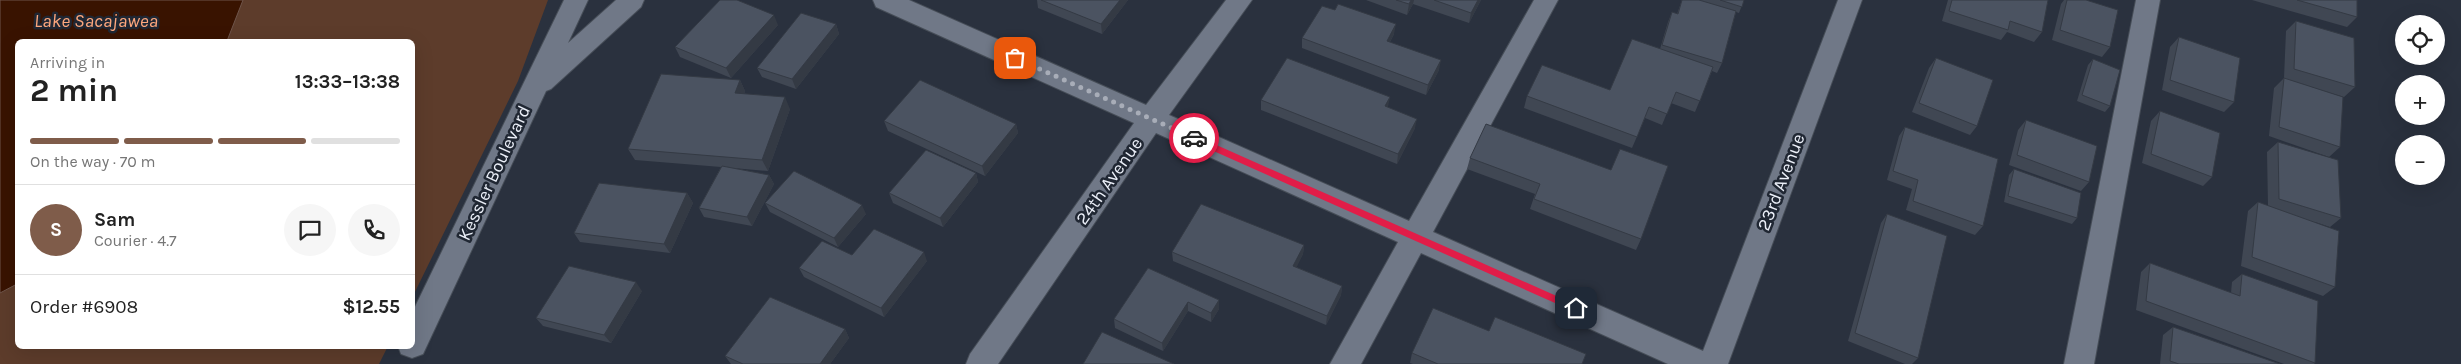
<!DOCTYPE html>
<meta charset="utf-8">
<style>
:root{--surface:#fff;--page:#f6f6f6;--text:#222;--muted:#767676;--line:#e0e0e0;--accent:#7f5c4a}
body{margin:0;font-family:Karla,sans-serif;background:var(--page);color:var(--text);height:100vh;display:flex;flex-direction:column;font-size:19px;white-space:nowrap}
*{box-sizing:border-box;margin:0}
p{font-size:16px;color:var(--muted)}
.icon{flex:none;width:28px;height:28px;fill:none;stroke:currentColor;stroke-width:2;stroke-linecap:round;stroke-linejoin:round}
.map{position:relative;flex:1;overflow:hidden}
.drawer{position:absolute;left:15px;top:39px;width:400px;height:310px;display:flex;flex-direction:column;background:var(--surface);border-radius:8px;box-shadow:0 5px 20px #0002}
.drawer>*{flex:none}
.fabs{position:absolute;left:2395px;top:15px;display:grid;gap:10px}
.fabs a{display:grid;place-items:center;width:50px;height:50px;border-radius:50%;background:var(--surface);box-shadow:0 5px 20px #0002;font-size:25px}
.pin{position:absolute;display:grid;place-items:center;width:42px;height:42px;color:#fff;margin:-21px;border-radius:10px;box-shadow:0 2px 8px #0006}
.courier{position:absolute;display:grid;place-items:center;width:50px;height:50px;margin:-25px;border:4px solid #e11d48;border-radius:50%;background:#fff;color:#222;box-shadow:0 1px 6px #0007}
.head em{font-style:normal;font-weight:700}
.head div{display:flex;flex-direction:column-reverse}
.head{display:flex;align-items:center;justify-content:space-between;height:85px;padding:0 15px}
h1{font-size:32px;font-weight:700;line-height:38px}
.bar{display:grid;grid-template-columns:repeat(4,1fr);gap:8px 5px;align-content:center;height:60px;padding:0 15px}
.bar i{height:6px;border-radius:4px;background:var(--line)}
.bar .selected{background:var(--accent)}
.bar p{grid-column:span 4}
.line{display:flex;align-items:center;gap:12px;padding:0 15px;border-top:1px solid var(--line)}
.line div{flex:1}
.round{display:grid;place-items:center;flex:none;width:52px;height:52px;border-radius:26px;background:var(--page)}
.map>svg:first-child{display:block}
.green{fill:#5d3c2b}
.water{fill:#391300;stroke:#6f554b}
.lines{fill:none;stroke-linecap:round;stroke-linejoin:round}
.minor-casing{stroke:#464d57;stroke-width:2}
.minor{fill:#707887;fill-rule:evenodd}
.wall{fill:#404753}
.shaded-wall{fill:#343a44}
.building{fill:#4b5361;stroke:#343a44}
.route{fill:#e11d48}
.done{stroke:#a8adb8;stroke-width:5;stroke-dasharray:0 9}
.labels{text-anchor:middle;dominant-baseline:central;stroke-width:5;stroke-linejoin:round;paint-order:stroke}
.street-label{font-size:18px;fill:#ecf0f9;stroke:#202733}
.water-label{font-size:19px;font-style:italic;fill:#fda77d;stroke:#202733}
</style>
<div class="map">
<svg width="2461" height="364" viewBox="0 0 2461 364">
<rect width="100%" height="100%" fill="#2a313e"/>
<path class="green" d="M0,0H548L518,81L413,296L412,41H18V346H388L379,364H0Z"/>
<path class="water" d="M0,0H243L227,41H18L17,284L0,293Z"/>
<g class="lines">
<defs>
<path id="minor" d="M564,0H588L568,43L616,0H644L641,7L551,89L546,91L423,354L412,358L401,354L398,346H412V313Z
M873,0H909L1146,105L1226,0H1252L1169,115L1409,221L1534,0H1558L1433,232L1703,351L1838,0H1862L1728,364H1668L1421,253L1361,364H1330L1398,242L1156,133L998,364H966L970,354L1134,123L876,7Z
M2136,0H2160L2094,364H2064Z"/>
</defs>
<use href="#minor" class="minor-casing"/>
<use href="#minor" class="minor"/>
</g>
<path class="wall" d="M1037,0H1128L1102,34L1038,8Z
M1366,0H1481L1469,23L1413,4L1407,15Z
M1682,0H1744L1739,13L1736,12L1722,63L1717,73L1712,71L1695,112L1671,103L1662,125L1645,118L1632,148L1524,108L1527,96L1610,90L1660,49L1668,22L1672,12L1677,14Z
M1948,0H2048L2042,32L2034,42L2007,32L2001,40L1942,21Z
M2064,0H2086L2110,47L2102,57L2052,40L2061,4Z
M2252,0H2357V17L2347,27Z
M2296,21L2355,87L2344,97L2311,87L2340,147L2329,157L2269,136L2274,88L2284,78L2286,31Z
M836,24L839,34L796,89L762,77L757,68Z
M778,25L731,78L680,57L675,47Z
M1394,34L1390,42L1439,70L1426,95L1302,48V38Z
M2179,37L2234,102L2224,112L2162,90L2170,47Z
M1936,58L1977,126L1970,135L1912,112L1929,68Z
M2093,59L2110,106L2105,112L2077,101L2088,65Z
M740,80L745,91L744,94L790,109L768,171L733,168L769,175L774,184L752,226L704,217L699,208L721,167L635,160L628,149Z
M1261,100L1388,107L1415,128L1397,164L1261,110Z
M2160,111L2212,177L2203,186L2142,163L2151,121Z
M2026,120L2089,182L2081,191L2009,165L2018,130Z
M884,121L1016,124L1018,133L985,176L888,131Z
M1905,127L1983,226L1975,235L1906,210L1912,189L1887,180L1899,136Z
M2278,142L2341,218L2330,227L2315,222L2335,287L2323,296L2241,266L2248,211L2258,202L2268,206L2267,152Z
M1470,158L1611,170L1641,239L1636,250L1530,209L1535,194L1467,169Z
M2014,169L2077,218L2072,224L2004,202L2009,175Z
M976,173L978,182L943,227L893,203L889,193Z
M687,193L693,203L670,253L580,242L574,233Z
M765,203L866,214L838,247L770,212Z
M1887,214L1918,358L1912,364H1905L1848,341L1881,223Z
M1304,245L1303,254L1296,267L1342,286L1341,295L1326,325L1173,261L1172,252Z
M852,255L927,261L884,317L804,277L799,268Z
M2150,263L2231,293L2232,282L2242,274L2315,363L2314,364H2284L2136,310L2141,272Z
M1148,268L1219,300V309L1211,322L1188,311L1163,351L1115,328L1114,319Z
M642,291L611,343L543,326L536,318Z
M2173,327L2280,364H2160L2163,335Z
M845,329L849,338L830,364H731L725,356Z
M1489,331L1582,364H1413L1410,363L1412,353Z"/>
<path class="shaded-wall" d="M1120,0H1128L1102,34L1101,24Z
M1411,0H1414L1413,4L1407,15L1409,4Z
M1478,0H1481L1469,23L1471,13Z
M774,15L778,25L731,78L726,68Z
M836,24L839,34L796,89L792,79Z
M1396,24L1394,34L1385,51L1387,41Z
M1441,60L1439,70L1426,95L1428,85Z
M740,80L745,91L740,105L735,93Z
M785,97L790,109L768,171L762,160Z
M1390,97L1388,107L1383,116L1385,106Z
M1417,119L1415,128L1397,164L1398,154Z
M1016,124L1018,133L985,176L982,166Z
M976,173L978,182L943,227L940,218Z
M769,175L774,184L752,226L747,217Z
M687,193L693,203L670,253L664,244Z
M862,205L866,214L838,247L834,238Z
M1304,245L1303,254L1293,275V266Z
M924,252L927,261L884,317L881,308Z
M636,282L642,291L611,343L604,335Z
M1342,286L1341,295L1326,325L1327,316Z
M1219,300V309L1211,322V313Z
M1188,302V311L1163,351L1162,343Z
M845,329L849,338L830,364H820Z"/>
<path class="building" d="M720,0H737L774,15L726,68L675,47Z
M1041,0H1120L1101,24Z
M1396,0H1411L1409,4Z
M1434,0H1478L1471,13Z
M1682,0H1699L1736,11L1722,63L1662,45L1672,12L1678,14Z
M1720,0H1744L1742,7Z
M1952,0H2048L2042,32L2010,21L2008,30L1949,11Z
M2067,0H2086L2118,10L2110,47L2060,30Z
M2297,0H2357V17Z
M1338,4L1396,24L1387,41L1441,60L1428,85L1302,38L1322,6L1335,10Z
M801,13L836,24L792,79L757,68Z
M2296,21L2354,38L2355,87L2294,69Z
M2179,37L2240,58L2234,102L2170,80Z
M1632,39L1713,67L1700,101L1676,92L1667,114L1649,107L1637,137L1527,96L1542,65L1610,90Z
M1287,58L1390,97L1385,106L1417,119L1398,154L1261,100Z
M1936,58L1993,80L1977,126L1919,103Z
M2093,59L2120,70L2110,106L2082,95Z
M661,74L740,80L735,93L785,97L762,160L628,149Z
M2284,78L2343,97L2340,147L2279,127Z
M920,80L1016,124L982,166L884,121Z
M2160,111L2220,133L2212,177L2151,154Z
M2026,120L2097,146L2089,182L2017,155Z
M1486,124L1611,170L1620,149L1668,166L1641,239L1534,199L1540,184L1470,158Z
M1905,127L1998,159L1983,226L1913,201L1918,180L1893,171Z
M2278,142L2338,160L2341,218L2279,199Z
M926,150L976,173L940,218L889,193Z
M722,166L769,175L747,217L699,208Z
M2014,169L2081,193L2077,218L2008,196Z
M794,171L862,205L834,238L765,203Z
M599,183L687,193L664,244L574,233Z
M2258,202L2339,231L2335,287L2252,257Z
M1201,204L1304,245L1293,266L1342,286L1327,316L1172,252Z
M1887,214L1947,236L1918,358L1855,333Z
M874,229L924,252L881,308L799,268L822,241L852,255Z
M2150,263L2240,296L2242,274L2318,301L2315,363L2146,301Z
M569,266L636,282L604,335L536,318Z
M1148,268L1219,300L1211,313L1188,302L1162,343L1114,319Z
M770,297L845,329L820,364H743L725,356Z
M1433,308L1489,331L1495,317L1586,354L1582,364H1438L1412,353Z
M2173,327L2280,364H2179L2170,361Z
M1102,332L1174,364H1083Z"/>
<path class="route" d="M1194,135L1579,306L1580,308L1579,311H1573L1191,141L1190,138Z"/>
<g class="lines">
<path class="done" d="M1015,58L1194,138"/>
</g>
<g class="labels">
<g class="street-label">
<text transform="translate(494 173) rotate(-65)">Kessler Boulevard</text>
<text transform="translate(1109 181) rotate(-55)">24th Avenue</text>
<text transform="translate(1781 182) rotate(-69)">23rd Avenue</text>
</g>
<g class="water-label">
<text x="96" y="21">Lake Sacajawea</text>
</g>
</g>
</svg>
<div class="fabs">
<a><svg class="icon" aria-label="locate" viewBox="0 0 24 24"><circle cx="12" cy="12" r="6"/><path d="M12 2v4M12 18v4M2 12h4M18 12h4"/></svg></a>
<a>+</a>
<a>−</a>
</div>
<div class="pin" style="left:1015px;top:58px;background:#ea580c"><svg class="icon" aria-label="bag" viewBox="0 0 24 24"><path d="M5 8h14l-1 12H6zM9 8a3 3 0 0 1 6 0"/></svg></div>
<div class="pin" style="left:1576px;top:308px;background:#1f2937"><svg class="icon" aria-label="home" viewBox="0 0 24 24"><path d="M3 11l9-7 9 7M6 9v11h12V9"/></svg></div>
<div class="courier" style="left:1194px;top:138px"><svg class="icon" aria-label="car" viewBox="0 0 24 24"><path d="M5 17H2v-5l4-1 3-4h7l3 4 3 1v5h-3M9 17h6M6 11h13"/><circle cx="7" cy="17" r="2"/><circle cx="17" cy="17" r="2"/></svg></div>
<section class="drawer">
<div class="head"><div><h1>2 min</h1><p>Arriving in</p></div><em>13:33–13:38</em></div>
<div class="bar"><i class="selected"></i><i class="selected"></i><i class="selected"></i><i></i><p>On the way · 70 m</p></div>
<div class="line" style="height:90px"><b class="round" style="background:var(--accent);color:#fff">S</b><div><b>Sam</b><p>Courier · 4.7</p></div><a class="round"><svg class="icon" aria-label="chat" viewBox="0 0 24 24"><path d="M4 5h16v11H9l-5 4z"/></svg></a><a class="round"><svg class="icon" aria-label="phone" viewBox="0 0 24 24"><path d="M5 4h4l2 5-3 2q2 4 5 5l2-3 5 2v4C11 20 4 13 5 4z"/></svg></a></div>
<div class="line" style="height:65px"><div>Order #6908</div><b>$12.55</b></div>
</section>
</div>
